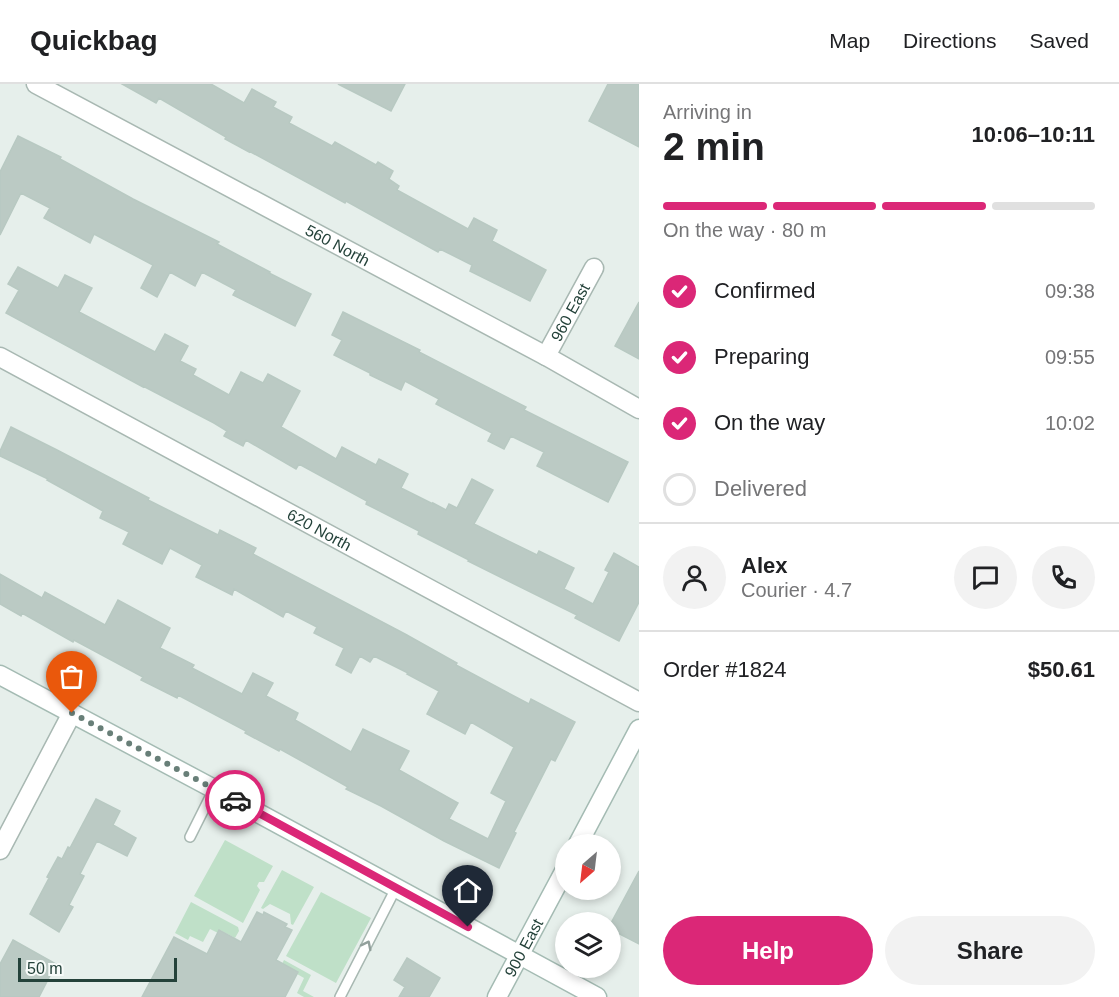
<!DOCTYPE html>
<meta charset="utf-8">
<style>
:root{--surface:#fff;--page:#f2f2f2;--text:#202124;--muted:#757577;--line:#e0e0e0;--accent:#db2777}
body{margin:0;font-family:Helvetica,sans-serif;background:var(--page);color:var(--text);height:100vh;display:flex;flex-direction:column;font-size:22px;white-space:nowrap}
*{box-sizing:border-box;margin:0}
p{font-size:20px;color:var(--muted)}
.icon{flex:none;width:33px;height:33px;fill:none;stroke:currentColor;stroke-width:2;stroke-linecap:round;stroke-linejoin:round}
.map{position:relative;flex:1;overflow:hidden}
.details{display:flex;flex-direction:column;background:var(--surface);width:480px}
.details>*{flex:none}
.needle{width:39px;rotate:208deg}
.controls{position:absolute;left:555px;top:750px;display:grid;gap:12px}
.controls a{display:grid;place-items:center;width:66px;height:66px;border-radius:50%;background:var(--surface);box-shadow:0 3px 9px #0003;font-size:30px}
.scale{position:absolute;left:18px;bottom:15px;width:159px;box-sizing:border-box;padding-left:6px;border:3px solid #24423a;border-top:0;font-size:16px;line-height:21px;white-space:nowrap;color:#24423a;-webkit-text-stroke:4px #f7fbf9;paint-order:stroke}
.pin{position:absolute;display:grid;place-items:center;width:51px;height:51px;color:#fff;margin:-62px -26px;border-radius:50% 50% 50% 0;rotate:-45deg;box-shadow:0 0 6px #0007}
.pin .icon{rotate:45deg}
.courier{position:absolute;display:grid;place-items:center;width:60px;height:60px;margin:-30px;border:4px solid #db2777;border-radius:50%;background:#fff;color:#222;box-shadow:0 2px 8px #0007}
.head em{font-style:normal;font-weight:800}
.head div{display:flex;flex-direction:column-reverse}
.head{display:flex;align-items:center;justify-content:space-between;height:102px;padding:0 24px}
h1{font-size:39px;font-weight:800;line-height:45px}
.bar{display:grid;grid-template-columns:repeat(4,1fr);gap:9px 6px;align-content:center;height:72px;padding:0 24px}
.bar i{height:8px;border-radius:4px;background:var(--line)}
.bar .selected{background:var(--accent)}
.bar p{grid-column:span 4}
.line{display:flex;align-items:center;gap:15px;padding:0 24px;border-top:2px solid var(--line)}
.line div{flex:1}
.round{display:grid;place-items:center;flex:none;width:63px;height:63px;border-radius:32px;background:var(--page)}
ol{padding:0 24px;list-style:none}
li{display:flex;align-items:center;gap:18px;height:66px}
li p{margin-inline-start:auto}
li .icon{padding:6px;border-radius:50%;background:var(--accent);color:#fff;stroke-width:4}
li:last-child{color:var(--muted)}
li i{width:33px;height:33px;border:3px solid var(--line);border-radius:50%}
.action{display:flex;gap:12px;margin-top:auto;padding:12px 24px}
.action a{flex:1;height:69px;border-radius:36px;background:var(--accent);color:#fff;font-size:24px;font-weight:800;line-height:69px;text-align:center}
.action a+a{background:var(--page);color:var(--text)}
header{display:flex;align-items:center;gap:36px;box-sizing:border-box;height:84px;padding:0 30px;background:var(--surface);border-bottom:2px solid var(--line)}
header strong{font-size:28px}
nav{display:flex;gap:33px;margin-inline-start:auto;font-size:21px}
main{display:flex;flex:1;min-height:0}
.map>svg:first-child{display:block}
.green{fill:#bfe0c8}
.building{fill:#bbcac4;stroke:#b8c9c2;stroke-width:1.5}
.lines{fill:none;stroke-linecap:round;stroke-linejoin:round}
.lane-casing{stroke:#a8b8b2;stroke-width:12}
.street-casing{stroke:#a8b8b2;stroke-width:21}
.secondary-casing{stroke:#a4bbb3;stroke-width:21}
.lane{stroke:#fff;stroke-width:9}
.street{stroke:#fff;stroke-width:18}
.secondary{stroke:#fff;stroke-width:18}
.oneway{stroke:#92a09c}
.done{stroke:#687f78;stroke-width:6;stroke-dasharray:0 10.8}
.route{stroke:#db2777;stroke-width:8}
.labels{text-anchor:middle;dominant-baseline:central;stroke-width:4.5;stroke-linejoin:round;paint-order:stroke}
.street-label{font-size:16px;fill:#24423a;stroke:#f7fbf9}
</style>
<header>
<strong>Quickbag</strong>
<nav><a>Map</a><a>Directions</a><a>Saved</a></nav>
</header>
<main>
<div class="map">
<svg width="639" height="913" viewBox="0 0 639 913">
<rect width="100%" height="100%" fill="#e6efeb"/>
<path class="green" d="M225,756L273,782L264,798H259L257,802L260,806L243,839L194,812Z
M282,786L314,803L293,841L291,840L290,830L270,820L263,825L261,824Z
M321,808L371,834L336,899L286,872Z
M191,818L238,843L239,847L235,854L220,846L218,849L210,845L203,858L190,852L188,856L175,849Z
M284,876L311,891L303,907L314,913H304L297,909L304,894L297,890L298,888L282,880Z"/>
<path class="building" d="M122,0H211L244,19L252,5L276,18L273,23L292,33L289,39L332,62L335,58L376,81L378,78L393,87L389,95L399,102L397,106L468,145L474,134L497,146L492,157L546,186L530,217L470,187L472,181L440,165L438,168L346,117L345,119L249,67V68L225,55L226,53L159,14L156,19Z
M338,0H405L391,27Z
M608,0H639V63L589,37Z
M18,52L61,73L60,75L133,115L219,158L217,160L270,188L269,189L311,210L295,242L233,211L236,206L202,188L195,202L170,188L157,213L141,204L153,181L94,150L90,159L44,134L50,124L21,109L0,151V88Z
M18,183L58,204L65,191L92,204L79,228L155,268L165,250L188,262L180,277L196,285L193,291L229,311L241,288L263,299L268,290L300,307L281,343L336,375L342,363L376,381L379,375L408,390L401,404L433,420V419L446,426L449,420L457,424L472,395L493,406L474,440L537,471L539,467L574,484L564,505L593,520L609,488L605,486L614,469L639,483V518L619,557L575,534L577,531L468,477L469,476L418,450L419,447L366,420L367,417L299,380L296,385L246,356L243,362L224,352L227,347L214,339L143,302V303L6,229L19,206L8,200Z
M639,218V275L615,262Z
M343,228L420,266L419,268L526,323L524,326L628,378L608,418L537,382L544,368L511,352L504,365L488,357L492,349L436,320L439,315L405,297L401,306L370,291V289L334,271L342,256L332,251Z
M11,343L57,366L149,414L148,416L218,451L220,446L256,464L253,470L405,550L457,579L456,581L529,620L531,615L575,638L555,677L551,675L514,748L516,749L499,784L444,757L381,722L346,705L348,703L280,665L279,667L245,649L246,647L178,611L177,614L141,596L143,593L74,556L73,558L22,529L21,532L0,520V490L42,514L45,508L105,541L118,516L170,544L160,564L194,581L192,584L242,610L253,589L273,599L266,612L298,629L295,636L351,668L363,645L409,667L399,686L458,719L449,735L488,755L506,717L491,709L514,663L471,638L465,650L427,630L439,607L407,590L408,589L374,572L370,578L360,572L351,589L336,581L344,564L314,549L317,543L286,527L283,533L234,505L232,511L196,493L202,481L170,464L162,480L123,460L129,448L100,434L103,427L47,396L48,395L0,372V367Z
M96,715L120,727L113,741L136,754L127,772L97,757L80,790L84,792L69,821L73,823L59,848L30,830L49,794L47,793L58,773L62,775L68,763L70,764Z
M639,787V860L610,845V841Z
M257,828L263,831L264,828L287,840L285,843L292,846L276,876L298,888L285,913H142L174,853L207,870L219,846L241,858Z
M13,856L56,880L39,913H0V880Z
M407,874L440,894L429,913H399L405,903L394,896Z"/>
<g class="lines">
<defs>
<path id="lane" d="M190,753L214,705
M340,913L396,804"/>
<g id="street">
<path id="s1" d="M36,0L546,272L639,325"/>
<path id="s2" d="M546,272L594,184"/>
<path id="s3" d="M0,273L639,618"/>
<path d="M0,766L72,629"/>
</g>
<g id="secondary">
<path d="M0,591L214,705L597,913"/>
<path d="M578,760L639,645"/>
<path id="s4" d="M497,913L566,784"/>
</g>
</defs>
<use href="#lane" class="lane-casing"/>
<use href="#street" class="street-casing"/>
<use href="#secondary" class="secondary-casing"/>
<use href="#lane" class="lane"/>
<use href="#street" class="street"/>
<use href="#secondary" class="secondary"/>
</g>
<defs><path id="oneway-chevron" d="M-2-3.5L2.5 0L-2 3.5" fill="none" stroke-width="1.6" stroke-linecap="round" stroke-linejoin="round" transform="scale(1.5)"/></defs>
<use class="oneway" href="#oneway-chevron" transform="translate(367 861) rotate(-63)"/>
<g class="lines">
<path class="done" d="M72,629L235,716"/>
<path class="route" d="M235,716L468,843"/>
</g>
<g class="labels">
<g class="street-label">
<text stroke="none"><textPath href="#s1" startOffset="342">560 North</textPath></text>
<text stroke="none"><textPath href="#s2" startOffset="50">960 East</textPath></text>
<text stroke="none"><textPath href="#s3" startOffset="363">620 North</textPath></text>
<text stroke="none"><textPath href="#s4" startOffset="56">900 East</textPath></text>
</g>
</g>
</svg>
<div class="controls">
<a><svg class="needle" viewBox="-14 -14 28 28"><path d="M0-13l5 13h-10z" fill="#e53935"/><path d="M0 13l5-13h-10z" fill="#757577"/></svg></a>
<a><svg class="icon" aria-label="layers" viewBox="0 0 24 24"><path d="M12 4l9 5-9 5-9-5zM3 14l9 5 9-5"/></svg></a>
</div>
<div class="scale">50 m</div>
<div class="pin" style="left:72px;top:629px;background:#ea580c"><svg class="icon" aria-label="bag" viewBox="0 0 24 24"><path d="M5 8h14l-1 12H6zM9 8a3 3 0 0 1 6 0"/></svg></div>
<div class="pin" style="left:468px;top:843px;background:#1f2937"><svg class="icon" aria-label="home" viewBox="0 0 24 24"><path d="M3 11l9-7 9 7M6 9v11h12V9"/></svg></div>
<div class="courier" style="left:235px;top:716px"><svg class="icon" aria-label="car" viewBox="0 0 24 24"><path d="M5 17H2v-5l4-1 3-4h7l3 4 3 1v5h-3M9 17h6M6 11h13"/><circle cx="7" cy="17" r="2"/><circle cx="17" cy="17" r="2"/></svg></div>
</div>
<section class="details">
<div class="head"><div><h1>2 min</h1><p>Arriving in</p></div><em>10:06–10:11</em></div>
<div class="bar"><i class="selected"></i><i class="selected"></i><i class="selected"></i><i></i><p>On the way · 80 m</p></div>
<ol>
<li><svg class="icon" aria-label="check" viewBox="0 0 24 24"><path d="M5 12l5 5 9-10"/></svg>Confirmed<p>09:38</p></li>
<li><svg class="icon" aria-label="check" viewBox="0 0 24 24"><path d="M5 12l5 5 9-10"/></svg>Preparing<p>09:55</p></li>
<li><svg class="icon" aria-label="check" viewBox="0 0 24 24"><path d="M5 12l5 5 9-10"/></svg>On the way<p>10:02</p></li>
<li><i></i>Delivered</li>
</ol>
<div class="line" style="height:108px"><a class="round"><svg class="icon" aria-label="person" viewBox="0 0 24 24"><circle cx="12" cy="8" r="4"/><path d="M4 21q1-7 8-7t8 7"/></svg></a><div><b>Alex</b><p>Courier · 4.7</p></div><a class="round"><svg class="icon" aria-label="chat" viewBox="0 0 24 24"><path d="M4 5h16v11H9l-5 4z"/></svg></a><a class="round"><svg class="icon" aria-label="phone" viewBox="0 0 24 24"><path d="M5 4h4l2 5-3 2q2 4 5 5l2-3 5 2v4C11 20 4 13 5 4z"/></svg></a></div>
<div class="line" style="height:78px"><div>Order #1824</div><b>$50.61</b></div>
<div class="action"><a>Help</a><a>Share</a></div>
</section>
</main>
